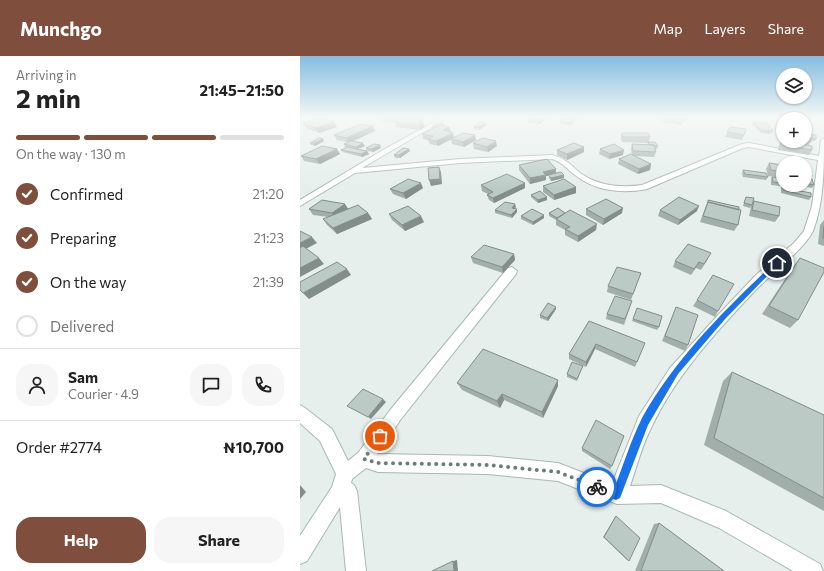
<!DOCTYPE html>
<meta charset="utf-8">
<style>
:root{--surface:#fff;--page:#f6f6f6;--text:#222;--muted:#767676;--line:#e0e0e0;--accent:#804e3d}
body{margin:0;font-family:Commissioner,sans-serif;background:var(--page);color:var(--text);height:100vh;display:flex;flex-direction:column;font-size:15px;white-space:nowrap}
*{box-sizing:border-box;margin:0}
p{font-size:13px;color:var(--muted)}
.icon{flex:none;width:22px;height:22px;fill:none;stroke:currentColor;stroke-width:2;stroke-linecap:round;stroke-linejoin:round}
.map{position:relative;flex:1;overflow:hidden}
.sheet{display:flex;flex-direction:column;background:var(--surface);width:300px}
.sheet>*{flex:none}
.controls{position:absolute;left:476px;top:12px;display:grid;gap:8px}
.controls a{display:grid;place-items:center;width:36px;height:36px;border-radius:50%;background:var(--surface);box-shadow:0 1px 3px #0004;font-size:20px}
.pin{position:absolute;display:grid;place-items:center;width:34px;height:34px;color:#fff;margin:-17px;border:2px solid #fff;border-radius:50%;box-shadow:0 1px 4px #0007}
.courier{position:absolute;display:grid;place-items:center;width:40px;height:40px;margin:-20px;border:3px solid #1a73e8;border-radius:50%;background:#fff;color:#222;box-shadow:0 1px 5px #0007}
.summary em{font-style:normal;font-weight:700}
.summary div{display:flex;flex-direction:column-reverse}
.summary{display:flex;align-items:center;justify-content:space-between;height:68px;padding:0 16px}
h1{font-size:26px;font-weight:700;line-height:30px}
.bar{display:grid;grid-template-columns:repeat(4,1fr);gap:6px 4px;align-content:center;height:48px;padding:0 16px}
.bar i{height:5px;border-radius:3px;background:var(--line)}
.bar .selected{background:var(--accent)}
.bar p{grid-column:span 4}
.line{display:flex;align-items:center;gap:10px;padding:0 16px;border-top:1px solid var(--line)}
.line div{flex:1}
.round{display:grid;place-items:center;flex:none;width:42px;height:42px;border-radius:16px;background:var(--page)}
ol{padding:0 16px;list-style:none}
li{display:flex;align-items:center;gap:12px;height:44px}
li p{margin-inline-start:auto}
li .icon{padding:4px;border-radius:50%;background:var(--accent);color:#fff;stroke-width:4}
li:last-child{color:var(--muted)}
li i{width:22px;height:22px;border:2px solid var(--line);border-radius:50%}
.action{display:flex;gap:8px;margin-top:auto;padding:8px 16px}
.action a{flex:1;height:46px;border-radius:16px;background:var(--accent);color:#fff;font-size:16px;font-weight:700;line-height:46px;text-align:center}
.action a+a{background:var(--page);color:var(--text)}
header{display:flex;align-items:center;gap:24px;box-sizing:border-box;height:56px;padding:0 20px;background:var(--accent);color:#fff}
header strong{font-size:19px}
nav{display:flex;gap:22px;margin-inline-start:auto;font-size:14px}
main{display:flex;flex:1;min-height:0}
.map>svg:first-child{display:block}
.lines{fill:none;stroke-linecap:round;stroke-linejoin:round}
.minor-casing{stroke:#a8b8b2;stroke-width:2}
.minor{fill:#fff;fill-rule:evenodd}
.wall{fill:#a1aea9}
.shaded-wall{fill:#838d89}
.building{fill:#bbcac4;stroke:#838d89}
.route{fill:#1a73e8}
.done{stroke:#687f78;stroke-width:4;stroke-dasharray:0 7.2}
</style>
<header>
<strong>Munchgo</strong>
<nav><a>Map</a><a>Layers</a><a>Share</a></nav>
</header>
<main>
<section class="sheet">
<div class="summary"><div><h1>2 min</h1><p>Arriving in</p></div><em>21:45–21:50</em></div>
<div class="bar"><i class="selected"></i><i class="selected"></i><i class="selected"></i><i></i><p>On the way · 130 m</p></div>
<ol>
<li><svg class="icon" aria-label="check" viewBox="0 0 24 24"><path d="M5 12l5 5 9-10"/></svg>Confirmed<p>21:20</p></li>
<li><svg class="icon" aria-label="check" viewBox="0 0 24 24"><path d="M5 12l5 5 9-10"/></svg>Preparing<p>21:23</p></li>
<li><svg class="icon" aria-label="check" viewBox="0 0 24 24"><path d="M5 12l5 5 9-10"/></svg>On the way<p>21:39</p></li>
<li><i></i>Delivered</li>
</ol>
<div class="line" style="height:72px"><a class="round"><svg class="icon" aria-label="person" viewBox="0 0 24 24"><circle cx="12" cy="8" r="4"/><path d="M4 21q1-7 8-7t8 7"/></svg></a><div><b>Sam</b><p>Courier · 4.9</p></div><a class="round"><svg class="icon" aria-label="chat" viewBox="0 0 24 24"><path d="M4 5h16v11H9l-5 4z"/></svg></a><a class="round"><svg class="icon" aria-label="phone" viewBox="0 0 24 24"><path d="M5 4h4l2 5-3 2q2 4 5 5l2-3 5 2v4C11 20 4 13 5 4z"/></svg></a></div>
<div class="line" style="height:52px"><div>Order #2774</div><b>₦10,700</b></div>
<div class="action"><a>Help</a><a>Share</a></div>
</section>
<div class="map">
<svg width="524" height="515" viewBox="0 0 524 515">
<rect width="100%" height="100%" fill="#e6efeb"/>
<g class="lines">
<defs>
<path id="minor" d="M143,61H149L62,112L160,103L252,99C265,102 271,109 280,117C299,130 320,132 342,129L442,88L449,87L519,100L521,84L524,82C524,112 524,147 513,175C503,195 468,220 452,238C414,278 376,320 352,370C342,389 337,410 330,430L361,429L426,455L520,508L523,515H493L419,472L361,447L317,448L258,425L188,418L78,416L66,412L52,423L51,427L54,429L57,435L66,515H46L40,451L7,505L0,508V480L32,431L36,418L20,385L0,367V349L5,352L32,373L48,405L58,397L91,353L208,212L212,211L217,215L216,218L101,363L77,398L188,400L258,407L312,428L339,360L370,312L420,257L456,219L494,187L504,175L512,150L518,104L449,91L443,92L347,133C322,138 295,135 275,119C267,113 262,106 252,103L160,107L55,117L0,150V144L83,94Z"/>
</defs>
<use href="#minor" class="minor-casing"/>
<use href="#minor" class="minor"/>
</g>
<path class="wall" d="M14,61H30L25,63L37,71L19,77L6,72L3,67L18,62Z
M84,61H101L99,62L123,66L125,71L120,74L96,71L95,67L83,66L82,64L85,62Z
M227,61H247V62L240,68L228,66Z
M263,61H281L278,64L275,63L272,69L260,68V66Z
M363,61L385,63L381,69L361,66Z
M453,66L473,75L471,78L461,77L452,68Z
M185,67L186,69L179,74L174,73V71Z
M144,68V70L149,71L151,76L154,81L176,84L164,91L152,88L151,83L138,90L130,88L128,84L123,83L122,78L133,73L132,71Z
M73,70L75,75L53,85L65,90L58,93L67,95L69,98L62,101L43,96L41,94L47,91H45L44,88L47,86L37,84L34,79Z
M430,71L444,79L442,84L425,81Z
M322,77L350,81L349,86L358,90L357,93H355L356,96L354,101L334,100L351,108L350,114L338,118L318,108L319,103L332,99L331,93L332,88L347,89L348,87L322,86L321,82Z
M507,78L516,83L515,85H511V86L509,89L512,94L509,99L478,94L479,89L481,84L483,85H505Z
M24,85L15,90L11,89L10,87Z
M173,87L197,90L188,96L174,93Z
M80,89L81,92L73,96L67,95L66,92Z
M284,91V96L267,104L257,99V94Z
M109,93L110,95L100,102H95L94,99Z
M300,93L323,99L309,103L299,98Z
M40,98L20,108L4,105L1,100Z
M469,107L483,109V129L495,134L511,141L509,144L481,137V128L480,130L471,129V124L472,121L481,124L482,122L468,120L466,113Z
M219,109L256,113V117L264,119V122L251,125L249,122V120H246V124L230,128L219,114Z
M505,112L512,120L510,123L514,129L512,132L503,130L502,129H505Z
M443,114L468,121L466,124L443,121L442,117Z
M225,127V132L194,147L189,144L187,139L188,138L182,135L181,129Z
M243,130L276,131V137L254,144L243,136Z
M123,132L106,143L93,138L90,133Z
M231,139L247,144L238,147L231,141Z
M446,141L452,149L454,145L479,160L475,166L449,160L451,151L450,152L443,150Z
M408,144L439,154L438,169L434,175L400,166Z
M216,151L214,153L217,156L212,162L195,157V154Z
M9,153H49L68,157L72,163L37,178L27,169L23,163L28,161L13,159Z
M286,153L322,157L303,169L286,159Z
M360,154L397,155L378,169L358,160Z
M249,157H265L296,174L278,186L265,179V174L256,169V164L249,160Z
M89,158L124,166L105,175L92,164Z
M244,159V162L233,169L221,163V160Z
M524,164V190L518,188L520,169Z
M214,198L215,204L203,217L173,207L171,201Z
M500,202L498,264L490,272L462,258L493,211Z
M408,203L401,214L396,212L391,219L373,211L375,205Z
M341,217L331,244L307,236L308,230Z
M397,244L418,255L415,261L393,250Z
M256,251V253L248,265L240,262V259Z
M330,251L324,269L306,263L307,258Z
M376,251L388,289L385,295L362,285Z
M333,263L359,271L357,274L332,265Z
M289,265L345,287L335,311L295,293L286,311L269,303V298Z
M283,310L282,312L277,325L267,321V318Z
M432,316L524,359V455L404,389L423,325Z
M258,324V330L243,362L204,344L200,352L162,334L157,327Z
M282,392L312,410L310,413L282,395Z
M316,460L329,505L327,504L303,481L315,461Z
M359,467L424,515H335L354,468Z"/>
<path class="shaded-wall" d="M23,61H30L24,63Z
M242,61H247V62L240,68V63Z
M275,62V64L272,69V67Z
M121,63L125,71L120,74L118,65Z
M34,66L37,71L19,77L16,72Z
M185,67L186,69L179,74V71Z
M73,70L75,75L49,87L46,82Z
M149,71L151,76L143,74Z
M153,77L154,82L138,90L136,85Z
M175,79L176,84L164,91L163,86Z
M23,83L24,85L15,90L14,87Z
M196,85L197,90L188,96L187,91Z
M63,87L65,90L57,93L56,91Z
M80,89L81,92L73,96L72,93Z
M284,91V96L267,104V98Z
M37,93L40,98L20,108L16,103Z
M109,93L110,95L100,102L99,99Z
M324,94L323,99L309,103L310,98Z
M67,95L69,98L62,101L61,98Z
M351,108L350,114L338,118L339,113Z
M139,111L141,116L142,128L131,130L129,124Z
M256,113V118L246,120V124L230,128V122L243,116Z
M264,119V122L251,125V122Z
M121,127L123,132L106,143L103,137Z
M225,127V132L194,147L193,142Z
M276,131V137L254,144V139Z
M247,141V144L238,147V144Z
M45,148L49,154L36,163L32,157Z
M215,148L216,151L212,155V152Z
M399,150L397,155L378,169L380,164Z
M323,152L322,157L303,169L304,163Z
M217,153V156L212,162L211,159Z
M68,157L72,163L37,178L33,172Z
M244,159V162L233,169V166Z
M121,160L124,166L105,175L102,169Z
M297,168L296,174L278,186V180Z
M12,181L17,187L0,196V187Z
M214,198L215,204L203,217L202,211Z
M19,202L24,208L0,221V212Z
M47,213L51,219L9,243L3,237Z
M256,251V253L248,265L247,262Z
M296,288L295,293L286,311V306Z
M258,324V330L243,362L242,356Z
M202,338L204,344L200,352L197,345Z
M83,343L86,346L71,363L68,361Z
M0,429L6,436L0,443Z
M157,504L158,515H154L153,505Z"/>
<path class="building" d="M21,61L34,66L16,72L3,67Z
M86,61H88L101,62L96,65L82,64Z
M103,61L121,63L118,65L123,66L118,69L95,66Z
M227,61H242L240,63Z
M263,61H269L275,62L272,67L260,66Z
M363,61H384L383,64Z
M180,66L185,67L179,71H174Z
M453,66L467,67L473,75H462Z
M137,67L144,68L141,69H140L136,71H132Z
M61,68L73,70L46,82L34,79Z
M140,69L149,71L143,74L153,77L136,85L128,83L133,80L122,78Z
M430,71L446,73L444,79L427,76Z
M163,77L175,79L163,86L151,83Z
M322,77H348L350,81H322Z
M507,78L516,79V83L510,82V80L507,79Z
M505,79L510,80L511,86L502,85H505Z
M19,82L23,83L14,87H10Z
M183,82L196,85L187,91L173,87Z
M481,84L512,90V94L481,89Z
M51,85L63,87L56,91L44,88Z
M348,86H355L358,90H354V89H349Z
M274,87L284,91L267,98L257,94Z
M74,88L80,89L72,93L66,92Z
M314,88L324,94L310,98L300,93Z
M332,88L354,89L356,96L333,95Z
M22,90L37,93L16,103L1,100Z
M47,91L67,95L61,98L41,94Z
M103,92L109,93L99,99H94Z
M331,98L351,108L339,113L319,103Z
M247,103L256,113L243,116L246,119L230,122L219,109Z
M469,107L483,109V116L471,114Z
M139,111L140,123L129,124L128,112Z
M505,112H509L512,120L505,119Z
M443,114L466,117L468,121L445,118Z
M261,116L264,119L251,122L248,119Z
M207,118L225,127L193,142L187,139L193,136L181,129Z
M472,121L480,122L481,127L473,126Z
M482,121L483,122V129H495V134L511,137V141L483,134Z
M505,122L512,123L514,129L505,127Z
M108,123L121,127L103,137L90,133Z
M264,123L276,131L254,139L243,130Z
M240,135L247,141L238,144L231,139Z
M379,141L399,150L380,164L360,154Z
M446,141L454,142L452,149L444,147Z
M306,143L323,152L304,163L286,153Z
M22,144L45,148L32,157L9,153Z
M408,144L439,151V154L408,146Z
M454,145L480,151L479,160L452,154Z
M205,146L215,148L212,152L217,153L211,159L195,154Z
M408,146L441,154L438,169L403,160Z
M58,149L68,157L33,172L23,163Z
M108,150L121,160L102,169L89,158Z
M258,152L265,157L257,162L249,157Z
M232,153L244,159L233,166L221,160Z
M270,154L297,168L278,180L265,173L270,171L256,163Z
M524,170V182H523Z
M0,175L12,181L0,187Z
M388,188L411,197L404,208L399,206L394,213L375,205Z
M184,189L214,198L202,211L171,201Z
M3,190L19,202L0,212V192Z
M500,202L524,212V216L498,264L469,250Z
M37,206L47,213L3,237L0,234V226Z
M317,211L341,217L333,238L308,230Z
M413,219L434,228L418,255L397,244Z
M315,240L332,245L325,263L307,258Z
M248,247L256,251L247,262L240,259Z
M376,251L398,259L388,289L365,280Z
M337,252L362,260L359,271L333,263Z
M289,265L345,287L337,306L296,288L286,306L269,298Z
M183,293L258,324L242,356L202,338L197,345L157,327Z
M272,306L283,310L277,323L267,318Z
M432,316L524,359V442L414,382Z
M63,333L83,343L68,361L47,350Z
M296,364L324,380L312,410L282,392Z
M316,460L340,482L329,505L304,481Z
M359,467L424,515H341Z
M153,505L154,515H132Z"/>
<linearGradient id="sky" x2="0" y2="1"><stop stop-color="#84bce0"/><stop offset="0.46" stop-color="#f4f8f6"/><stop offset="1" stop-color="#f4f8f6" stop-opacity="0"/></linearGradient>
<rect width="524" height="133" fill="url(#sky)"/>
<path class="route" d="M475,206L480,207L426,262L378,318L348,369L320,442L316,444L293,434L292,431L293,427L297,426L314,433C323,410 331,384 342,362C377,300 424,255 475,206Z"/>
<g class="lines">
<path class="done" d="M80,380L64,403L78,407L188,409L258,416L297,431"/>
</g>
</svg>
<div class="controls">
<a><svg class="icon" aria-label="layers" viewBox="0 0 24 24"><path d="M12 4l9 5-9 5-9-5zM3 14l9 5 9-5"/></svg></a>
<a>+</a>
<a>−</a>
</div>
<div class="pin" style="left:80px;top:380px;background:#ea580c"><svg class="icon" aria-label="bag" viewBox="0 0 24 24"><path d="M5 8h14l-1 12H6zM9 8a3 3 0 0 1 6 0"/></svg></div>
<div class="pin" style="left:477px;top:207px;background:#1f2937"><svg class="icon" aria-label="home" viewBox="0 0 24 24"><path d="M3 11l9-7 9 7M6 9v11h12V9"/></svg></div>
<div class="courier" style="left:297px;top:431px"><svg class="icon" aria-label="bike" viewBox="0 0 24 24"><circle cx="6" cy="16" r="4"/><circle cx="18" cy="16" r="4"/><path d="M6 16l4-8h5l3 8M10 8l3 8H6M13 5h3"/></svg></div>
</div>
</main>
